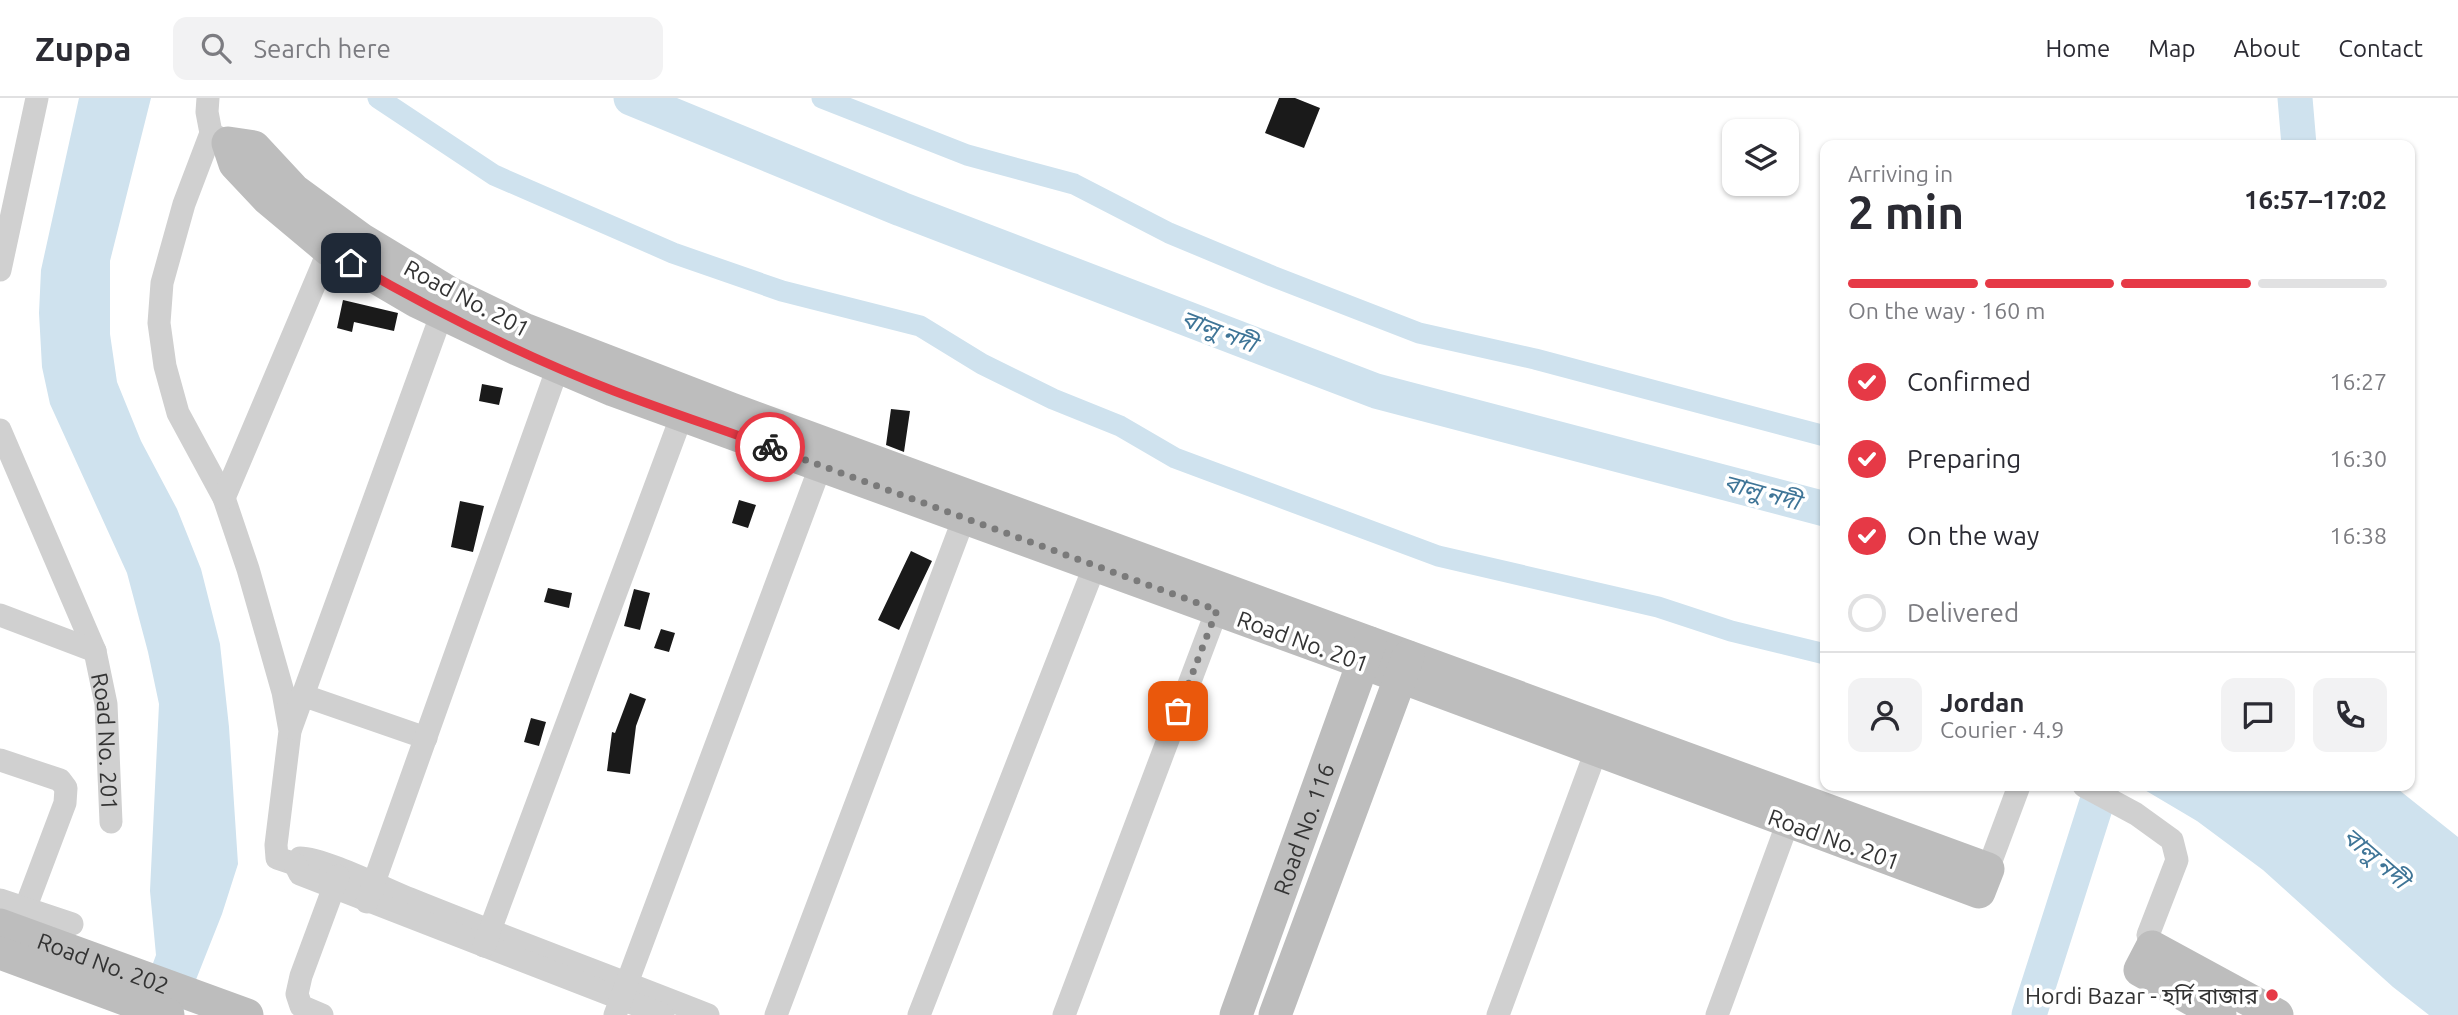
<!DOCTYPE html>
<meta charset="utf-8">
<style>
:root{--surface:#fff;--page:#f2f2f3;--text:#2b2b33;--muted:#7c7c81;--line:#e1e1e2;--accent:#e63946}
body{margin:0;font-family:Ubuntu,"Noto Sans Bengali",sans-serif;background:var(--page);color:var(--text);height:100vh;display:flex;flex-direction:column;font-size:26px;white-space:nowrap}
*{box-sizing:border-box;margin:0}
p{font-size:23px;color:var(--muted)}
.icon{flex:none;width:38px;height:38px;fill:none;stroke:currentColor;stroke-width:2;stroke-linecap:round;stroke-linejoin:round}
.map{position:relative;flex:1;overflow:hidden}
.side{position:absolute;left:1820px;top:42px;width:595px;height:651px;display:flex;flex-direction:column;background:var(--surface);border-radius:14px;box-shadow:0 2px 5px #0004}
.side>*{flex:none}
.buttons{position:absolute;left:1722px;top:21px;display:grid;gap:14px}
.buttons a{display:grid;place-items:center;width:77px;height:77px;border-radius:14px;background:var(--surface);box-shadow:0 2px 5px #0004;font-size:35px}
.pin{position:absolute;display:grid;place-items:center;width:60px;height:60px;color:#fff;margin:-30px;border-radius:14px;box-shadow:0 4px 10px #0006}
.courier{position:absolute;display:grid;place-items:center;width:70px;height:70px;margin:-35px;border:5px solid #e63946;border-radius:50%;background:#fff;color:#222;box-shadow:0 2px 9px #0007}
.head em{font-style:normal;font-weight:600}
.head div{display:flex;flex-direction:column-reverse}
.head{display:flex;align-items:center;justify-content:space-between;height:119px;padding:0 28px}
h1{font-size:46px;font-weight:600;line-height:52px}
.bar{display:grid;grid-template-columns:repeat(4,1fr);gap:10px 7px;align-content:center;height:84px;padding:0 28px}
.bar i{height:9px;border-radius:5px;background:var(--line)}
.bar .current{background:var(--accent)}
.bar p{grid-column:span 4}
.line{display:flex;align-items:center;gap:18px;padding:0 28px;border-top:2px solid var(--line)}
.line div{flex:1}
.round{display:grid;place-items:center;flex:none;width:74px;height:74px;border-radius:14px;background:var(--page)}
ol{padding:0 28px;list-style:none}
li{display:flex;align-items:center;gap:21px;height:77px}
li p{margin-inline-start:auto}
li .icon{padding:7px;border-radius:50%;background:var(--accent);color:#fff;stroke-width:4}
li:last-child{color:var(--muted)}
li i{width:38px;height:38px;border:4px solid var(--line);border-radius:50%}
header{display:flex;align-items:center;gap:42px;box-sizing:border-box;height:98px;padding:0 35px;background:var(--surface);border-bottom:2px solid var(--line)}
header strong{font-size:33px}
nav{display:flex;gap:38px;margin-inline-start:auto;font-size:24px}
.search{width:490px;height:63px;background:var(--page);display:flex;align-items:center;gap:18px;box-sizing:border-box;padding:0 24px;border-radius:14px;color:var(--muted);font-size:26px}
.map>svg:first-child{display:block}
.water{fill:#cfe2ee}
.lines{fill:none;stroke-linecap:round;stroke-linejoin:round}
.canal{stroke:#cfe2ee;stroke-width:21}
.river{stroke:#cfe2ee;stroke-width:35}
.building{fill:#1a1a1a}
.street{stroke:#d0d0d0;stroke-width:23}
.secondary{stroke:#bdbdbd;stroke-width:33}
.done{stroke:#7a7a7a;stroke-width:7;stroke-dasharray:0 12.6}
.route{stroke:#e63946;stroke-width:9}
.poi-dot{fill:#e63946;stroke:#fff;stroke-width:2.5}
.labels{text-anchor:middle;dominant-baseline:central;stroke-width:7;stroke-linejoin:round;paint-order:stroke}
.street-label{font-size:23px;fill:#333;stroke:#fff}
.poi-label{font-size:23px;fill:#333;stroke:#fff;text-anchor:end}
.water-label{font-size:24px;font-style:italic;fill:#3f7597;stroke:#fff}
</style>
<header>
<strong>Zuppa</strong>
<div class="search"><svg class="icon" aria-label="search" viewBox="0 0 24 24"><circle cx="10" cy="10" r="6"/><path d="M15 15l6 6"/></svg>Search here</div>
<nav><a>Home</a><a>Map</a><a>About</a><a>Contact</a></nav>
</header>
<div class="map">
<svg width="2458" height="917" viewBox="0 0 2458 917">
<rect width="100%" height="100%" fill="#fff"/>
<path class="water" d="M79,0H151L110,163V236L117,284L141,343L177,411L201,471L220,546L229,629L238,766L222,816L182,917H134L156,857L150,793L159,606L148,554L127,475L50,306L42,269L39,215L41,172Z
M2138,688H2394L2458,739V917H2429L2393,889L2263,772L2197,723Z"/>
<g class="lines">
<path class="canal" d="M378,0L494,77L673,155L782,193L920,228L982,266L1053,301L1120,328L1175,360L1438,458L1658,509L1731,533L1825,556
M822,0L967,57L1074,86L1169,135L1272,178L1419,235L1535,261L1825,338"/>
<path class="river" d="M631,0L901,111L1376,293L1825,411
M2295,0L2299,47
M2029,917L2102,688"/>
</g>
<path class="building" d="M1279,0H1295L1320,10L1304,50L1265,35Z
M343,202L398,215L394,233L354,224L352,234L337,230Z
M482,286L503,290L499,307L479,303Z
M891,311L910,313L904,354L886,347Z
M739,402L756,407L748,430L732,425Z
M460,403L484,408L473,454L451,449Z
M911,453L932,463L899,532L878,522Z
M548,490L572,495L569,510L544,504Z
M634,491L650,495L640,532L624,528Z
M661,531L675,535L669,554L654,550Z
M630,595L646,601L636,628L630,676L607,673L612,634L615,635Z
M531,620L546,624L539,648L524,644Z"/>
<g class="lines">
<g class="street">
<path d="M208,0L207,14L211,35L222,42"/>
<path d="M211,35L184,106L172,149L162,185L159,225L165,268L178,315L224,400L248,471L283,594L290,633L276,747L277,760L295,766L300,760C323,760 385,791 410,801C509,841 609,878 708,917"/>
<path d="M0,172L37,0"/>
<path id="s1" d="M0,332L95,553L106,606L111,724"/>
<path d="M224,400L329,152"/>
<path d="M0,517L95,553"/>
<path d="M302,597L426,640"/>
<path d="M291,630L442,215"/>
<path d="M0,662L60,682L66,690L65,705L25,811"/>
<path d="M2084,688L2136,716L2172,742L2177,762L2148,837L2152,849"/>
<path d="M295,766L300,776L663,917"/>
<path d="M1988,771L2019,688"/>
<path d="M0,802L72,826"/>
<path d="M367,804L558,269"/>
<path d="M484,848L682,317"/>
<path d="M322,917L301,908L297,896L301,878L338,778"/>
<path d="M615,917L825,356"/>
<path d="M776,917L964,420"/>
<path d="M919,917L1095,467"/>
<path d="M1064,917L1217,512"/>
<path d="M1498,917L1596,653"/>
<path d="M1717,917L1788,724"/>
</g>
<g class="secondary">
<path d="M228,45L254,49L294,92L361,141L450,195L526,232L731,311L1988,771L1979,794L1326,551L613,292L517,251L416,203L329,152L267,100L235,66Z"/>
<path id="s2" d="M0,827L247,917"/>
<path d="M0,855L168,917"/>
<path id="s3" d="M1236,917L1370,545"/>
<path d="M1275,917L1408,559"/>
<path d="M2220,917L2140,872L2152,849L2277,917"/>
</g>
</g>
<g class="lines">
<path class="done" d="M770,349L1217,512L1178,613"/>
<path class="route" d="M351,165C436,214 523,258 614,293C666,313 718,330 770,349"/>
</g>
<circle class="poi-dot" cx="2272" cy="897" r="7"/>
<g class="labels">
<g class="street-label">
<text transform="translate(467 200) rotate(28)">Road No. 201</text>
<text transform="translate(1303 543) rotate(20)">Road No. 201</text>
<text stroke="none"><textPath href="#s1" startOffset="332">Road No. 201</textPath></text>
<text stroke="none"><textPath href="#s3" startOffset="198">Road No. 116</textPath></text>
<text transform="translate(1834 741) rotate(20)">Road No. 201</text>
<text stroke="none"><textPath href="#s2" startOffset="110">Road No. 202</textPath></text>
</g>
<g class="poi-label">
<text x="2258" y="897">Hordi Bazar - হর্দি বাজার</text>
</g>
<g class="water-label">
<text transform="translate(1219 233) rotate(21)">বালু নদী</text>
<text transform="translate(1762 394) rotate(15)">বালু নদী</text>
<text transform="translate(2376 760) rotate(41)">বালু নদী</text>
</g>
</g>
</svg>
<div class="buttons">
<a><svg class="icon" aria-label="layers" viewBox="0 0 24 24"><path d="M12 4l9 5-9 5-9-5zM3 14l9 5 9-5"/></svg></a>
</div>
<div class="pin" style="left:1178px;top:613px;background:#ea580c"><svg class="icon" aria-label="bag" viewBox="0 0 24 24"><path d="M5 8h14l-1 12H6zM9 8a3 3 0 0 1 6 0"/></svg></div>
<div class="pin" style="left:351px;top:165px;background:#1f2937"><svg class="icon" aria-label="home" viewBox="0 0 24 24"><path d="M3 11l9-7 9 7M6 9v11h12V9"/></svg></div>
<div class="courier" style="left:770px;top:349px"><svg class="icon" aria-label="bike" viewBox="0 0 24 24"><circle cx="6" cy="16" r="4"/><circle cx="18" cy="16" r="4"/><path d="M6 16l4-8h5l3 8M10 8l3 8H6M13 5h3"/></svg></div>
<section class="side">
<div class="head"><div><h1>2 min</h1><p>Arriving in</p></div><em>16:57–17:02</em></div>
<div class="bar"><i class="current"></i><i class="current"></i><i class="current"></i><i></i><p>On the way · 160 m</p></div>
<ol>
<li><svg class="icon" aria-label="check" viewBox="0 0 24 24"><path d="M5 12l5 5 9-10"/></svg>Confirmed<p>16:27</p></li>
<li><svg class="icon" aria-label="check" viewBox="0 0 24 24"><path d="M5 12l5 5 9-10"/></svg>Preparing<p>16:30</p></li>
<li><svg class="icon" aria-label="check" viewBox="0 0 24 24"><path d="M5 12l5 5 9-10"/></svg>On the way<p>16:38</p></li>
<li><i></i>Delivered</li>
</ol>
<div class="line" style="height:126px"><a class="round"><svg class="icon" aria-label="person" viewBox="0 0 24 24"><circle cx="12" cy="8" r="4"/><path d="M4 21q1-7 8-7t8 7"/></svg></a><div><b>Jordan</b><p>Courier · 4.9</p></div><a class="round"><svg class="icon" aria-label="chat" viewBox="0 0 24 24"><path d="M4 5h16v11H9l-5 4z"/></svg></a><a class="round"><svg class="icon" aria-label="phone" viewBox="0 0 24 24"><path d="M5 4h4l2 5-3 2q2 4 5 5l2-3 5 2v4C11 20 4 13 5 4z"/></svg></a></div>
</section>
</div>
